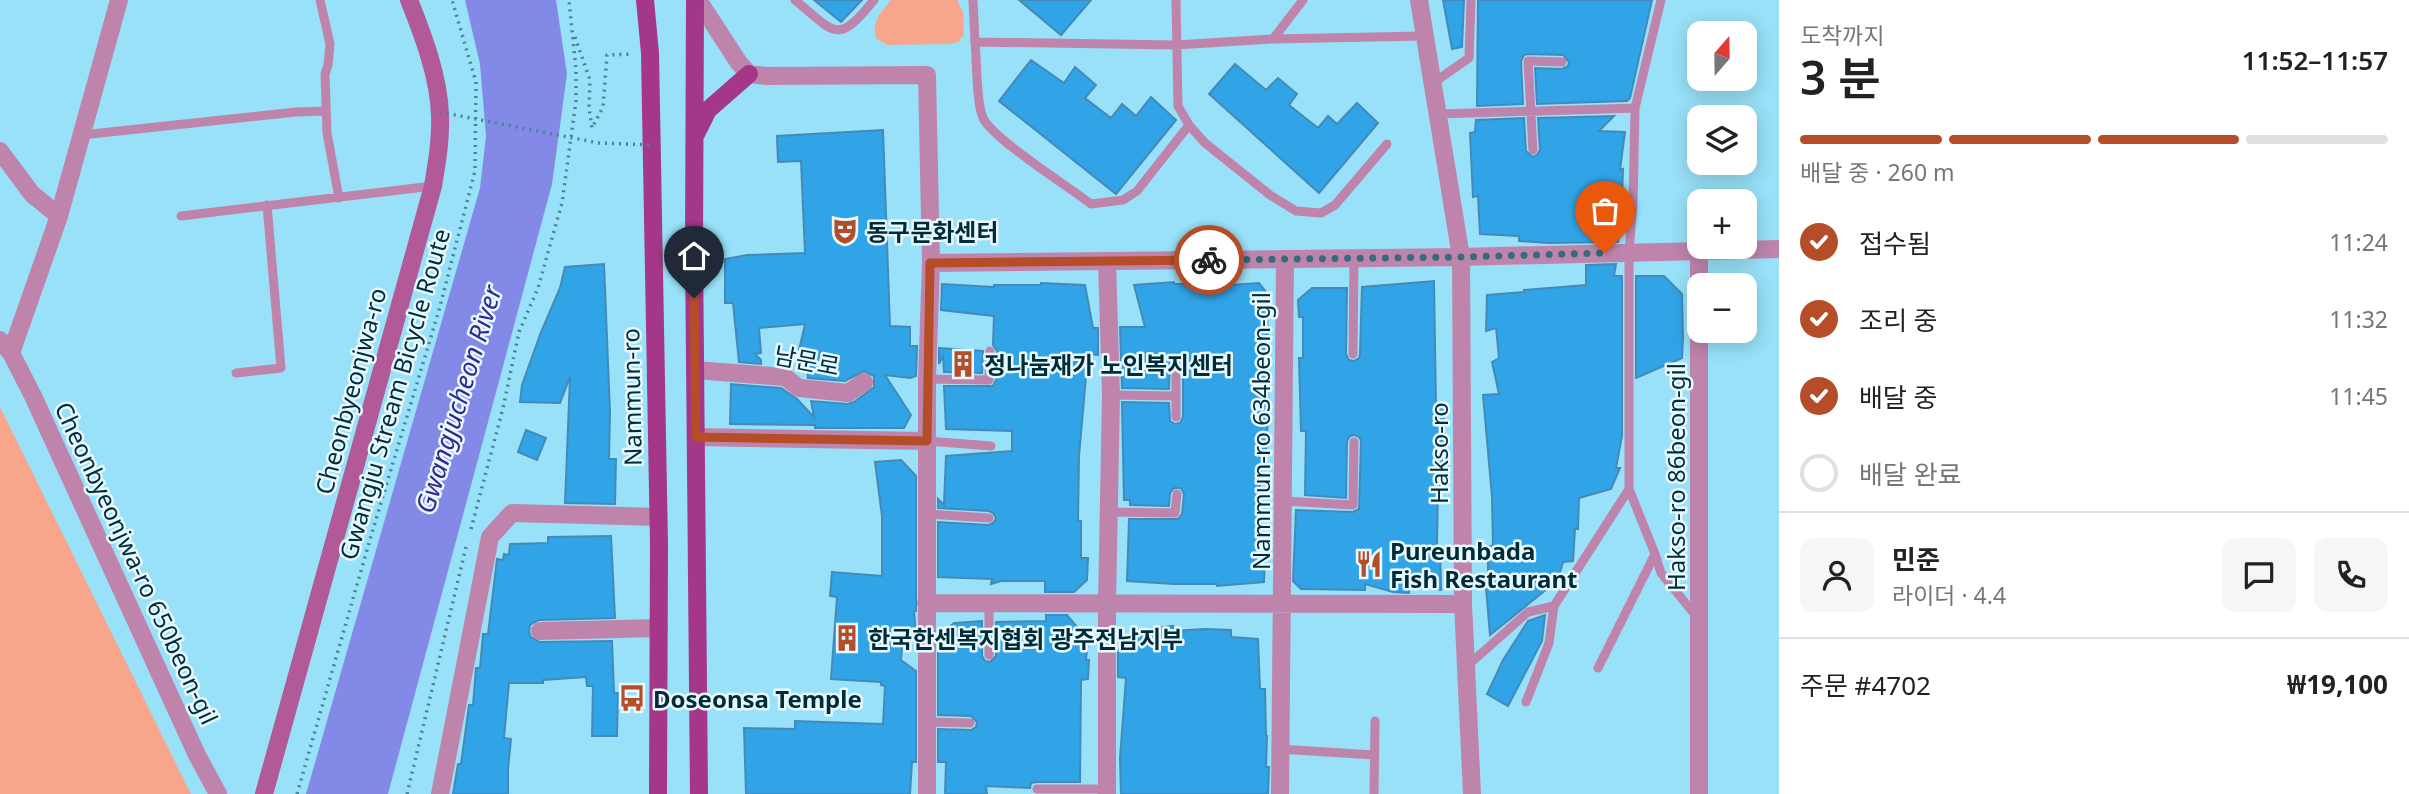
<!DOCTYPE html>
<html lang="ko">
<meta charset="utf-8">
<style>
:root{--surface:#fff;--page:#f6f6f6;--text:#222;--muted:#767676;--line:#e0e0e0;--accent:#b54e28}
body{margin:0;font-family:"Noto Sans","Noto Sans KR",sans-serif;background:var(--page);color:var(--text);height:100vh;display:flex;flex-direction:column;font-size:26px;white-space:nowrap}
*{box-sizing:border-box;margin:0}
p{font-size:23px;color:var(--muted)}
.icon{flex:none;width:38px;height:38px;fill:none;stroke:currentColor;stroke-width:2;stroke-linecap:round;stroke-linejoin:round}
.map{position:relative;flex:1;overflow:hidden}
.side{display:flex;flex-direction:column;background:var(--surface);width:630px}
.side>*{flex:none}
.needle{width:46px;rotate:20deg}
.fabs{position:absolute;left:1687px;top:21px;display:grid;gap:14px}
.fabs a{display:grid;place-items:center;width:70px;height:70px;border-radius:14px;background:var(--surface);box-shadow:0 4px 18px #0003;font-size:35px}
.pin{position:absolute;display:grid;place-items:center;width:60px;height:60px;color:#fff;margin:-72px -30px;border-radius:50% 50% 50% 0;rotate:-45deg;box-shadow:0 0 7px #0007}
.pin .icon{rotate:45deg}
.courier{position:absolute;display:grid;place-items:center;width:70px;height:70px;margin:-35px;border:5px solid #b54e28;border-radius:50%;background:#fff;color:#222;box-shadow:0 2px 9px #0007}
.overview em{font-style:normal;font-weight:600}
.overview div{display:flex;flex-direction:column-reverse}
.overview{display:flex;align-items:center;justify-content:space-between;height:119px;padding:0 21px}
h1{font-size:46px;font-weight:600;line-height:52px}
.bar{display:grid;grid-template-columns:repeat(4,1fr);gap:10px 7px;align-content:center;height:84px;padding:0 21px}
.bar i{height:9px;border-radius:5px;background:var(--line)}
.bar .selected{background:var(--accent)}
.bar p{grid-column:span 4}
.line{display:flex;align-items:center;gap:18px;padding:0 21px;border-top:2px solid var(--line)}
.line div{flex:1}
.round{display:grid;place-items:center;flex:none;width:74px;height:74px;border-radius:14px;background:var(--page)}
ol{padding:0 21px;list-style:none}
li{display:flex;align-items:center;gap:21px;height:77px}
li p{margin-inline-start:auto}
li .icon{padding:7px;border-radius:50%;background:var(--accent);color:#fff;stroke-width:4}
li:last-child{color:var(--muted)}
li i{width:38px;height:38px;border:4px solid var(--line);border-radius:50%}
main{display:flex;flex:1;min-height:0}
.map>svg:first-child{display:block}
.green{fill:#f8a68b}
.water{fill:#8389e7}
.building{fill:#31a4e7;stroke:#448ab8;stroke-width:2}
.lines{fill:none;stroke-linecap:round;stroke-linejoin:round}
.path{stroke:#498394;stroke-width:3.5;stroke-dasharray:2 5;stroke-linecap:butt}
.lane{stroke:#bf84ac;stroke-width:9}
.street{stroke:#bf84ac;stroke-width:18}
.secondary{stroke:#b15a97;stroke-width:18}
.primary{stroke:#a43788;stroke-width:18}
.path-bridge{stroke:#498394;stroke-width:3.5;stroke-dasharray:2 5;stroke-linecap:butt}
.done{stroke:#356b7b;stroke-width:7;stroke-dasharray:0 12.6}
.route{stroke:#b54e28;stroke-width:9}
.labels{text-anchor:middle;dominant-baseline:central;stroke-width:5;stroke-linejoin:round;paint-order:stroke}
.poi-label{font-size:24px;font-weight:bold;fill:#002c37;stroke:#e7f8fe;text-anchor:start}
.street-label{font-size:24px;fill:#002c37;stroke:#e7f8fe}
.water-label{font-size:26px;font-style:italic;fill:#342693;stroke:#e7f8fe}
</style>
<main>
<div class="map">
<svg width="1779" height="794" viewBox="0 0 1779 794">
<rect width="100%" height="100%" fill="#98e1f8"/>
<path class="green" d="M891,0H957L963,12L964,35L958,42L949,44L887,45L876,38C871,22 881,12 891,0Z
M0,407L191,794H0Z"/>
<path class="water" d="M465,0H556L567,74L552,184L388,794H306L480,188L486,136L480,64Z"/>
<path class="building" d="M814,0H862L841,22Z
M1019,0H1091L1061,35Z
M1443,0H1464L1462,47L1452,49Z
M1478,0H1652L1630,98L1627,101L1537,104L1535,68L1562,69L1568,66L1569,62L1563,55L1528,54L1524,55L1521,61L1523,104L1477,106Z
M1031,60L1064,83L1075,67L1096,85L1085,98L1111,118L1122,104L1136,116L1151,97L1176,120L1116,194L999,101Z
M1235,64L1266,90L1278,78L1297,94L1289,105L1318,128L1328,116L1337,124L1357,103L1378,123L1319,193L1209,94Z
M1614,116L1599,131L1625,132L1620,170L1623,169L1622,198L1589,196L1584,199L1582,203L1588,210L1622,212L1618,242L1548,243L1519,241V236L1480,234L1478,196L1473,197L1470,133L1475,132L1476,120L1524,118L1526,151L1533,157L1537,155L1540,150L1538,118Z
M883,130L890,326L910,327V346H917L916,376L910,378L885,375L911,415L904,428H815V425L730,424L731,384L781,388L797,399L814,417L811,401L848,404L854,402L874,387V376L864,371L845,381L808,378L805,350H799L805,324L759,328L761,353L755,354L761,360V364L739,362L733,303H725V259L747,255L805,253L801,161L778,162L777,136Z
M604,264L610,412L609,459H616L615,504L565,503L570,377L560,403L520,402L522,385L541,332L560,288L565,267Z
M1616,264L1614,276H1622V436L1616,468H1620L1611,489L1579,498L1578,529H1575L1573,561L1563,562L1558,580L1490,635L1486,588H1488V546H1493L1492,497L1483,395L1499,394L1492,362L1499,358L1496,328L1486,331L1487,295L1524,292V290L1586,285V265Z
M1636,276H1664L1682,294L1683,338L1682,358L1636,378Z
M1434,281L1436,407L1443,406L1446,454H1448V488L1438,487L1437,546L1440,547L1441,590L1409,587V593L1393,592L1365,584V590L1301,589L1293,581L1296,510L1353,512L1359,509L1361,442L1360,438L1355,435L1350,436L1347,441L1346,498L1305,495L1306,431H1301L1299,358H1303V317H1299L1298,300L1312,288H1347L1346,354L1349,360L1354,361L1359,358L1360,354L1362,287Z
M1174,282V284L1215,283V286L1259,283L1267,293L1268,368L1265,393H1268V419L1266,450H1262L1256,557H1265L1264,582L1217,586V584H1174L1127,581L1129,519H1178L1182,514L1184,494L1181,488H1174L1170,493L1169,506L1130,505V500H1124L1122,402L1169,403L1170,421L1175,424L1180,423L1183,417V365L1179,359L1170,361L1169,389L1122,388L1120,327H1145L1134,285Z
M1041,283L1085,285L1093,328H1098V355L1088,354L1079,456L1078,521H1081V558H1088L1087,580L1074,592H1045V581H1001L991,584L992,579L938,577V522L989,525L994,522L996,518L993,513L989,511L938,508V499L944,505L946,456L1012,451V431L946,429L944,386H993L996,380L997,351L993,345L994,316L941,310L942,284L994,287V285H1041Z
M939,348L983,351L982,373L944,372L943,356L939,364Z
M526,430L546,438L537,460L518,452Z
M901,460L916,476V611H914L916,635L903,634L901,660L916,671V762H912L910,794H746L744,728L795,729V721L883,724L885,686L881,685V682L831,679L837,597L830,596L832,572L882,576V516L875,462Z
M611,536L615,618L539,620L530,625L529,632L531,637L540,642L612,641L614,693H618L617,736H592L593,686H587L586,677L543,680V683H509L504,738L511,739L508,769V794H453L458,764H461L469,705H473L476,668H480L483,634H488L497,559L503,560L504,554L509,555L510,544L548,543V537Z
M1046,615H1067L1088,640L1086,660H1089L1088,679L1081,680L1080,782H1037L1031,783L1030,788L986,786L987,794H945L946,762H938V729L971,730L976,727L977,722L971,716L938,715V637L954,623L982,621V656L985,661L990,662L996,656V622L1046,621Z
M1545,615L1542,641L1508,706L1487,694L1503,660L1528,621Z
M1173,626V631L1205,629L1231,630V637L1258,639L1260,689H1265L1266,736H1267L1266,767H1269L1268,794H1121L1120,758L1126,678L1118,677V651L1125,638L1140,630Z"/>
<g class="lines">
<path class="path" d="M575,37L590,80L589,108L592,128L603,107L607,55L632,54
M471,529L503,408L519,332L538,288L562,203L576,101V70L569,0
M297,794L371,536L439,310L475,171L476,82L452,0
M407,794L466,547"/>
<path class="lane" d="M320,0L330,44L328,65L325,74L327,133L339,198
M795,0C835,33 837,46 874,0
M973,0L975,42
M1176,0L1178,106L1189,125L1205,143L1270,195L1296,211L1321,213L1335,205L1387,144
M1273,39L1303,0
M1433,83L1469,58L1471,0
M1439,114L1635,108
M1189,125L1137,191L1123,200L1091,204C1069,187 993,139 983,118C976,102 977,61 975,42L1176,45L1273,39L1423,36
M82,135L296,112L326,111
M1533,150L1528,61L1562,62
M1589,203L1633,205
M181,216L433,186
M1353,354L1354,258
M236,373L281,368L267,205
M927,379L989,380L990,351
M1111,395L1175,396
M1176,417V365
M927,441L991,446
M1629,489L1655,554L1661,573L1696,616
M1284,501L1353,505L1354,442
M1108,512L1175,513L1177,494
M927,514L989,518
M989,603V655
M1466,667L1528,612L1554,606L1629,489V252L1633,205L1635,108L1661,0
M1598,668L1655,554
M1526,702L1549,643L1554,606
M927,722L970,723
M1279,749L1374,755
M1037,789H1107
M1374,794L1375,721"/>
<path class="street" d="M698,0L739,63L749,74L766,76L927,75L931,263L927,379V794
M1419,0L1461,257L1463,604L1472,794
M0,151L32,194L59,216
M1699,249V794
M931,263L1461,257L1779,249
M0,340L11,353L33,396L197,755L218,794
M11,353L59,216L119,0
M695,370L785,377L799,388L848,393L864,382
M696,437L927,441
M926,603L1463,604
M540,631L659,628
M440,794L490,537L512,513L658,517
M1107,794V603L1111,395L1107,261
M1280,794L1285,259"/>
<path class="secondary" d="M264,794L433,186C437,162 441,139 440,115C439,77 423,35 409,0"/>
<path class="primary" d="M645,0L650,53L659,545L658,794
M695,0L694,250L699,794
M696,134L708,110L749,74"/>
<path class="path-bridge" d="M440,112L599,143L652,145"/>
</g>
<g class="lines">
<path class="done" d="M1209,260L1461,257L1605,253"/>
<path class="route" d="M694,298L696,437L927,441L930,263L1209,260"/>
</g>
<defs>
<symbol id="theatre-bare" viewBox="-9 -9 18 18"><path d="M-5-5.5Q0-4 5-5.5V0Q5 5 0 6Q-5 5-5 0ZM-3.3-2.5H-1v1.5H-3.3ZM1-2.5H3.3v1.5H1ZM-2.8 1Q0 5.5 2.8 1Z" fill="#b54e28" stroke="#e7f8fe" stroke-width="2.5" paint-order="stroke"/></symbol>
<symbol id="building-bare" viewBox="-9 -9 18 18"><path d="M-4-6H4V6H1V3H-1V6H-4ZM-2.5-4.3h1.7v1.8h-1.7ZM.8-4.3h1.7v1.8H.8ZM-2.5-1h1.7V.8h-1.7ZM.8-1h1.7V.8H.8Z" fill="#b54e28" stroke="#e7f8fe" stroke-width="2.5" paint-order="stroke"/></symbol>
<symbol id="restaurant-bare" viewBox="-9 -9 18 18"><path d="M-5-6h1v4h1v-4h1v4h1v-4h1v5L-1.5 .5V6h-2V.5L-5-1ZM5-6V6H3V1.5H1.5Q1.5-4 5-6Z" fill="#b54e28" stroke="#e7f8fe" stroke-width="2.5" paint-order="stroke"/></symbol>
<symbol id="bus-bare" viewBox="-9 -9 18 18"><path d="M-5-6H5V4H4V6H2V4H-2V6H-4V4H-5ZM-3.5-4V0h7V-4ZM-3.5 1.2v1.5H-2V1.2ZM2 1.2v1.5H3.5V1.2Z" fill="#b54e28" stroke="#e7f8fe" stroke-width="2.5" paint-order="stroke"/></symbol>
</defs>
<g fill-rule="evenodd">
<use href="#theatre-bare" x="826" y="212" width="38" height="38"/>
<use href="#building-bare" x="944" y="345" width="38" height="38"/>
<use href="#restaurant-bare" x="1350" y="545" width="38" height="38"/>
<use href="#building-bare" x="828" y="619" width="38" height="38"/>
<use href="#bus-bare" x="613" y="679" width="38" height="38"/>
</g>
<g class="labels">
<g class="poi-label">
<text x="866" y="231">동구문화센터</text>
<text x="984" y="364">정나눔재가 노인복지센터</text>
<text x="1390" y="550">Pureunbada<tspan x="1390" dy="28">Fish Restaurant</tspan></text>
<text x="868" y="638">한국한센복지협회 광주전남지부</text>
<text x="653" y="698">Doseonsa Temple</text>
</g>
<g class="street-label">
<text transform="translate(807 360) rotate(11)">남문로</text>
<text transform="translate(350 391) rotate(-75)">Cheonbyeonjwa-ro</text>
<text transform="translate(394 394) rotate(-74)">Gwangju Stream Bicycle Route</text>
<text transform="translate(631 397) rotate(-91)">Nammun-ro</text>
<text transform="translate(1260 431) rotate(-90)">Nammun-ro 634beon-gil</text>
<text transform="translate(1438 453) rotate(-90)">Hakso-ro</text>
<text transform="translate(1675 477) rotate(-90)">Hakso-ro 86beon-gil</text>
<text transform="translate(137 563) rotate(65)">Cheonbyeonjwa-ro 650beon-gil</text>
</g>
<g class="water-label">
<text transform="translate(458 399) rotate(-73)">Gwangjucheon River</text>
</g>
</g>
</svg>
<div class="fabs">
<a><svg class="needle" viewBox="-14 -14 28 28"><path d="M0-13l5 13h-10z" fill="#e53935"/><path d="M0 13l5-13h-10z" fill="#767676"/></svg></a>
<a><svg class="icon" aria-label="layers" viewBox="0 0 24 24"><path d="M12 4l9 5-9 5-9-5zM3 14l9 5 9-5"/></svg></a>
<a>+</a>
<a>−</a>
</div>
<div class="pin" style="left:1605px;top:253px;background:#ea580c"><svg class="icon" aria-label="bag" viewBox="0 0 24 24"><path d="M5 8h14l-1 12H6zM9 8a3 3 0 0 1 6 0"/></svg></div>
<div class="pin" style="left:694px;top:298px;background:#1f2937"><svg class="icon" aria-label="home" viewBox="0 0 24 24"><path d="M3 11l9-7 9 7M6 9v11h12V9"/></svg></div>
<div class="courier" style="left:1209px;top:260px"><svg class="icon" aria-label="bike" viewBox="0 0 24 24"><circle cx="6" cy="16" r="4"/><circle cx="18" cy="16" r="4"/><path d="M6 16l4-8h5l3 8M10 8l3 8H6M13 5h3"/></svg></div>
</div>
<section class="side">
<div class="overview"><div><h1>3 분</h1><p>도착까지</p></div><em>11:52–11:57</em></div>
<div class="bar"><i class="selected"></i><i class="selected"></i><i class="selected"></i><i></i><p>배달 중 · 260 m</p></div>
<ol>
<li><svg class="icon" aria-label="check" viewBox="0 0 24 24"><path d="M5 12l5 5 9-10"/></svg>접수됨<p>11:24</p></li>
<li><svg class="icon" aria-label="check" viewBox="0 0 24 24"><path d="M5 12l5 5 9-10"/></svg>조리 중<p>11:32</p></li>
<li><svg class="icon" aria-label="check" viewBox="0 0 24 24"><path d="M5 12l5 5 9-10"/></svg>배달 중<p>11:45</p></li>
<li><i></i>배달 완료</li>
</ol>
<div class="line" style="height:126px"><a class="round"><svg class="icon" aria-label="person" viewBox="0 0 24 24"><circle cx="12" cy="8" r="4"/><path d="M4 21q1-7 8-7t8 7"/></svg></a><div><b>민준</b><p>라이더 · 4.4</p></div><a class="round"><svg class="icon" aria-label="chat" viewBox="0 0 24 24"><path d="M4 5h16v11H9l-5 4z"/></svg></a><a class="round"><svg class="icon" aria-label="phone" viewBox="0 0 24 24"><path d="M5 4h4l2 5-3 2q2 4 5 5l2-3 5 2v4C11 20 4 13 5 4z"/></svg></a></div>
<div class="line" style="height:91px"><div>주문 #4702</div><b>₩19,100</b></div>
</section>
</main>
